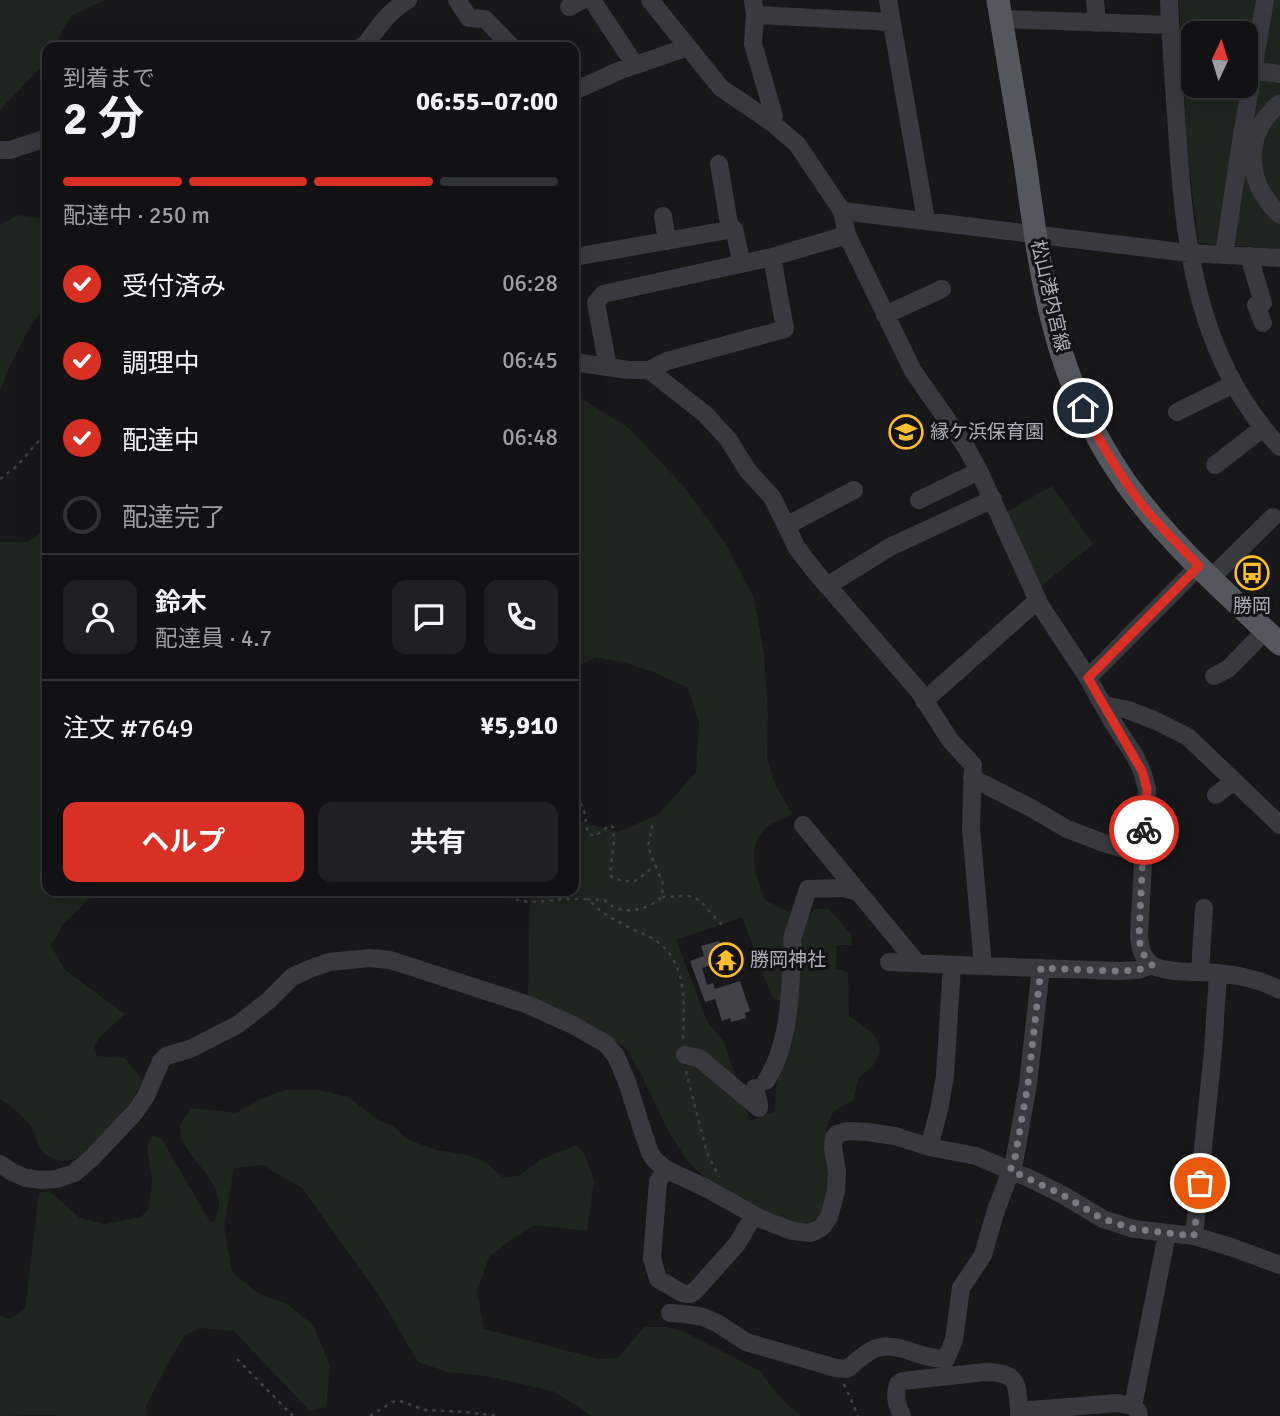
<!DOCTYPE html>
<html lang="ja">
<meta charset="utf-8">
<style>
:root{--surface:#121214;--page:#1f2022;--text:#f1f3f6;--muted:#9c9ea0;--line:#313234;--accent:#d93025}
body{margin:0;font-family:Signika,"Noto Sans JP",sans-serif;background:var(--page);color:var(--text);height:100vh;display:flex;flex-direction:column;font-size:26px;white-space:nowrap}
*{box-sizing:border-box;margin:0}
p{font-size:23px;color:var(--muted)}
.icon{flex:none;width:38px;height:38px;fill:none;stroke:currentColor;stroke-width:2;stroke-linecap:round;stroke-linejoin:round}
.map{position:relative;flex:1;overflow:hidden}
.drawer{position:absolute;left:42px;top:42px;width:537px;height:854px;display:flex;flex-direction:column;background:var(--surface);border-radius:14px;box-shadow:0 7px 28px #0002,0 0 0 2px var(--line)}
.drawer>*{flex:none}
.needle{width:46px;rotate:4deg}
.buttons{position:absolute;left:1181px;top:21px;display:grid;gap:14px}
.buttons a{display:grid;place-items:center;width:77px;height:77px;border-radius:14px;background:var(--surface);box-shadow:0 7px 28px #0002,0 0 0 2px var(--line);font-size:35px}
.pin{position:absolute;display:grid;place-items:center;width:60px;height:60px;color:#fff;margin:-30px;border:4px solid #fff;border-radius:50%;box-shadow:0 2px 7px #0007}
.courier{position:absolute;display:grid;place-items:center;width:70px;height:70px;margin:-35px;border:5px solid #d93025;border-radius:50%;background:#fff;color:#222;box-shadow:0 2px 9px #0007}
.overview em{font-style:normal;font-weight:700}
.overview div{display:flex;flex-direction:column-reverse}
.overview{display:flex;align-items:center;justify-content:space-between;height:119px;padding:0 21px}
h1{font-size:46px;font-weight:700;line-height:52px}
.bar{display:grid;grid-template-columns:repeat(4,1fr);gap:10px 7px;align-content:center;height:84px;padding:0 21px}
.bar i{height:9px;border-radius:5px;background:var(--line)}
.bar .selected{background:var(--accent)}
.bar p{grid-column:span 4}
.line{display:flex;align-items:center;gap:18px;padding:0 21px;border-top:2px solid var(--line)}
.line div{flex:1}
.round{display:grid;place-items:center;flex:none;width:74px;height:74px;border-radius:14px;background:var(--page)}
ol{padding:0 21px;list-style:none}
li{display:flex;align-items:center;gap:21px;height:77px}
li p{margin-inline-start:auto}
li .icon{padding:7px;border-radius:50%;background:var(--accent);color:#fff;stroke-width:4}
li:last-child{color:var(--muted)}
li i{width:38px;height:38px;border:4px solid var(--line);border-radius:50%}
.button{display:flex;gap:14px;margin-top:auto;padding:14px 21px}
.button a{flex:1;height:80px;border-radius:14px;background:var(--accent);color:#fff;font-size:28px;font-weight:700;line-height:80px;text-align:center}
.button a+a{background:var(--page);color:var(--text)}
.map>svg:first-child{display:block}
.green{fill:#1e261f;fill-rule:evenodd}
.building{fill:#424348}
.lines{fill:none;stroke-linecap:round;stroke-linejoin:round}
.path{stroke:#3f4147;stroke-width:2.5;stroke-dasharray:3.5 5;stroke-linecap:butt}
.minor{stroke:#393a40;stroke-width:18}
.major{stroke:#55575f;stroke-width:23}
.done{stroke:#777a83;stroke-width:7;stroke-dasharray:0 12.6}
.route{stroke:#d93025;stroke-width:9}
.labels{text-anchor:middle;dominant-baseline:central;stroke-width:6;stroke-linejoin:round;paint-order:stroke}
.street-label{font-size:19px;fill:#aaafbb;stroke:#131316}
.poi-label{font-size:19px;fill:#aaafbb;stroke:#131316;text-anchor:start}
</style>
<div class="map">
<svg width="1280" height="1416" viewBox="0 0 1280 1416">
<rect width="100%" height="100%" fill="#18181b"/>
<path class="green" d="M0,0H105L71,16L54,47H47V59L46,62L0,110Z
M1179,0H1280V249L1199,243L1188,158ZM1194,33H1246V86H1194Z
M18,215L40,218L47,223V305C26,329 11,361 0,392V225Z
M574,394L629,428L685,488L727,546L754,598L764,654L768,715L767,757L774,782L792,814C783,819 769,823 763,831C746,849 757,880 765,900L793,914L808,916L816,909H829L851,934L852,945H837L836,969L848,972L849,1016C864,1027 890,1040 875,1062C872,1069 864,1072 859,1078C856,1083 856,1093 854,1100L837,1109L832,1114L827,1126L824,1145L831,1177L823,1212L807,1225L774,1219L710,1182L688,1162L669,1132L640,1072L626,1048L587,1024L528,996L530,891H574V819L577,821L618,832L659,814L696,772L699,723L688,688L653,672L626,663L596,657L574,668ZM742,917L771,995L776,1000L787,1003L797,1016L792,1044L780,1070L776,1087L775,1111L750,1121L724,1042L708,1023L676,940Z
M1052,486L1093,544L1037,589L1003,514Z
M47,528V891H96L79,909L63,924L51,946L65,970L125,1014L100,1037L94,1046L97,1056L125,1058L143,1081C132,1099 116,1129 100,1143C85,1157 61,1170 43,1152C37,1146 36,1136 32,1128C25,1117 11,1106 0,1099V542H28Z
M285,1090H319L348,1097L377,1119L393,1126L407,1139L436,1150L468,1155L487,1163L502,1177L519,1176L540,1160L577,1145L584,1153L594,1181L587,1231L534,1225L511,1240L489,1257L477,1292L484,1329L599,1359L618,1358L644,1327H665L683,1331L760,1371L775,1391L788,1405L802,1416H592L553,1391L486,1376L448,1372L418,1362L380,1297L302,1188L262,1165L234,1168L224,1226L232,1272L259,1294L286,1303L314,1326L330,1366L326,1407L310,1411L234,1331L200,1328L185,1335L171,1358L146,1406L147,1416H59L52,1415L0,1416V1316L10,1319L25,1309L39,1193L49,1191L80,1218L104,1224L141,1217L149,1208L152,1180L147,1148L152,1135L161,1138L210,1222H215C216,1217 219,1211 219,1206C219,1174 178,1152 180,1128C181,1121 187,1114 191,1108L236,1113L260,1099Z"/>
<path class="building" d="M719,941L726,961L702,968L707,985L713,983L715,989L740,981L750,1011L745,1013L746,1018L731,1022L730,1018L722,1021L715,999L705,1002L690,961L704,956L701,946Z"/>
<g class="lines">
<path class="path" d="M0,479L17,466L42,437L47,415
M574,787L584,811L588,834L595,836L610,825L613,827L614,841L610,875L615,879L634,882L656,865
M501,891C524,910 547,898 574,899C578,899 581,898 585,899C591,901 597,908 602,912C608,916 614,920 621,923C633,931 648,934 659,943C688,965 684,1008 683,1040
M662,897L691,896L699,900L723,926
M587,899C592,900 599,899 604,900C608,902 610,905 614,907C631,915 649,908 662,897L663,884L648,847L653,822
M686,1071L707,1153L719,1177
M237,1359L293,1416
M844,1384L858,1416
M370,1416L392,1402L400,1401L425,1410L465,1412L499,1416"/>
<path class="minor" d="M457,0L469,18L485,19L512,47
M592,0L635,65
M650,0L721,88L771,122L797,144L842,211L847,235L913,371L966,447L979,471L1040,605L1088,678L1112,721L1135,756L1142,771L1147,789L1139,936C1140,947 1142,958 1152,965C1166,974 1200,971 1217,973C1239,975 1260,979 1280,990
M753,0L755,15L753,44L774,116L771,122
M888,0L926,220
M1095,0L1097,23
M1169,0C1171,43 1174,86 1177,128C1184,244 1197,360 1280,447
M569,7L582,0
M755,15L891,22
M1001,19L1170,25
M361,47L366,44C378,27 389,11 408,0
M1253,70L1280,74
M574,91L621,70L688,47
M1280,103C1242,135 1245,182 1280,215
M0,150H10L47,138
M719,164L730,230
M842,211L1189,253L1280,258
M663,216L667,241
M1224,255L1240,148L1265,0
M1249,256L1263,303L1256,305L1263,323
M574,257L734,229L742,264
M885,315L942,289
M574,362L628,370H649L705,414L728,439L748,471L772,497L797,548L813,569L918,690L950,740L973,765L971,828L983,966L1118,971L1138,970L1152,965
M608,367L596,303L603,294L772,257L847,235
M649,370L667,361L785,329L772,257
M1177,412L1234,384
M1215,465L1263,428
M919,500L979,471
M786,526L854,490
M1211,578L1273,517
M827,586L890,547L993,499
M1214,676L1228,669L1266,630
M1088,678L1199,566
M924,701L1038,600
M1104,705L1128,710L1154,720L1188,737L1280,825
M972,778L1031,808L1067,829L1104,843L1142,854
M1216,795L1234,781
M803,825L917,963
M889,962L983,966
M1200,972L1204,908
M685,1055L699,1058L759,1108V1104L755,1088
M766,1081C791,1042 789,994 793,949L792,939L808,889L844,888L858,892
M929,1147L939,1110L945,1076L952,965
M0,1164L12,1172L26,1178L42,1180L57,1179L74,1173L92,1158L135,1112L146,1096L161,1061L166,1056L190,1049L237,1025L268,1001L292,977L307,970L329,962L370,958L390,960L526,1004L575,1026L606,1044L616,1056L627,1082L640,1123L650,1153L655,1160L665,1169L706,1188L761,1219L792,1231L811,1233L822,1227L829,1217L836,1191L837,1172L833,1147L834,1138L837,1134L848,1131L868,1132L895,1136L929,1147L976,1156L1033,1180L1063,1195L1103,1219L1134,1229L1194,1236L1231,1247L1280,1265
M665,1169L658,1182L652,1258L658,1279L682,1293L690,1294L695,1291L737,1244L754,1215
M1194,1236L1213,1051L1218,973
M670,1313L685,1314L703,1317L717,1323L746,1342L836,1368L847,1369C856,1362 865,1353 874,1349C895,1339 924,1361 946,1359L954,1340L961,1288L983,1255L996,1210L1014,1163L1028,1084L1041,968
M902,1416C897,1405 894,1396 898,1384L903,1381L985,1372C1019,1373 1017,1383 1019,1411
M1019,1416V1411L1118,1403L1133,1406
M1139,1416L1138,1411L1133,1406L1167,1234"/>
<path class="major" d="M998,0C1007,54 1016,108 1025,162C1035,234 1044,307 1069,375C1083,413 1103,450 1126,483C1169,543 1226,593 1280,644"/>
</g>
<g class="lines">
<path class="done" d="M1144,830L1139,936C1140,949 1143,956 1152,965L1138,970L1118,971L1041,968L1028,1084L1014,1163L1010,1170L1063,1195L1103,1219L1134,1229L1194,1236L1200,1183"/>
<path class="route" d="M1083,408C1100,442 1120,476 1143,506C1160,527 1180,546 1199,566L1088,678L1142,771L1147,789L1144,830"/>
</g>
<defs>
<symbol id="school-ring" viewBox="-11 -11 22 22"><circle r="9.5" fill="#131316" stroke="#febe2d" stroke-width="1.5"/><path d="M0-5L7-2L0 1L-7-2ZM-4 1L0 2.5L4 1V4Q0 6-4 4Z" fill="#febe2d"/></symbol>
<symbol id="bus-ring" viewBox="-11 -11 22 22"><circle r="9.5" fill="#131316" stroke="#febe2d" stroke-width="1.5"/><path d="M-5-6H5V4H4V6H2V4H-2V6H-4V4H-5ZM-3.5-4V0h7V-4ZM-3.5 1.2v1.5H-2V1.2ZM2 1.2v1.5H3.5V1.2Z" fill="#febe2d"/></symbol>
<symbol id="temple-ring" viewBox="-11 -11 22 22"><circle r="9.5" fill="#131316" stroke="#febe2d" stroke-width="1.5"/><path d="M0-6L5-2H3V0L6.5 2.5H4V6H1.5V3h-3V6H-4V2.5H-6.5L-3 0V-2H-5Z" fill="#febe2d"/></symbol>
</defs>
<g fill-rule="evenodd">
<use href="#school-ring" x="887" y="413" width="38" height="38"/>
<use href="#bus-ring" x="1233" y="554" width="38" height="38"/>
<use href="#temple-ring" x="707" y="941" width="38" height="38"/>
</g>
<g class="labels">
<g class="street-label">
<text transform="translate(1050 296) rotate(77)">松山港内宮線</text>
</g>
<g class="poi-label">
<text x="930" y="432">縁ケ浜保育園</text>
<text x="1252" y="606" text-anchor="middle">勝岡</text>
<text x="750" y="960">勝岡神社</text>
</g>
</g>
</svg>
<div class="buttons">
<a><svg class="needle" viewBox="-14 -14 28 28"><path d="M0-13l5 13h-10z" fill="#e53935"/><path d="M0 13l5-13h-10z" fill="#9c9ea0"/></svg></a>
</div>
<div class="pin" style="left:1200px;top:1183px;background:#ea580c"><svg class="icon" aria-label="bag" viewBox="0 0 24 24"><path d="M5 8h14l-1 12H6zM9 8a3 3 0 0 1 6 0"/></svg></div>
<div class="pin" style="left:1083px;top:408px;background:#1f2937"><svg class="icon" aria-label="home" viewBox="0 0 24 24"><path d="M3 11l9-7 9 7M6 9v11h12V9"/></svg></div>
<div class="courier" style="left:1144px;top:830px"><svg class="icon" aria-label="bike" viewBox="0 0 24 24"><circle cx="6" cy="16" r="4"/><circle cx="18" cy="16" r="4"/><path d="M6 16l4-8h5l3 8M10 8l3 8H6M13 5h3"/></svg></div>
<section class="drawer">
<div class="overview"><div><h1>2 分</h1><p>到着まで</p></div><em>06:55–07:00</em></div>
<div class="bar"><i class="selected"></i><i class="selected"></i><i class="selected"></i><i></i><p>配達中 · 250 m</p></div>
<ol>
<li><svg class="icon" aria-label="check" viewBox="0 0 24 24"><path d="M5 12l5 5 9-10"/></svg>受付済み<p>06:28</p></li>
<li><svg class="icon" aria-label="check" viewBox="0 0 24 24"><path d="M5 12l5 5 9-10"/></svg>調理中<p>06:45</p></li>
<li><svg class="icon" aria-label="check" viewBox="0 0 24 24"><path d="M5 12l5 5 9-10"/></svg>配達中<p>06:48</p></li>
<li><i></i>配達完了</li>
</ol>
<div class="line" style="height:126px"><a class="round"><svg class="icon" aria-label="person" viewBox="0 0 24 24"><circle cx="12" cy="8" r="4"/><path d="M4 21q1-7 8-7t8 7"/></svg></a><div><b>鈴木</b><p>配達員 · 4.7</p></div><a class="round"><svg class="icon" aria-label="chat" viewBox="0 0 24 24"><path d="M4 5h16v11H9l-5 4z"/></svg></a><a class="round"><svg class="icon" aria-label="phone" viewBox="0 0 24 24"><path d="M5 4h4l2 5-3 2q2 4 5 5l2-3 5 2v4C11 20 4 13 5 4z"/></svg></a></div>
<div class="line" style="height:91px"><div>注文 #7649</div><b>¥5,910</b></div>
<div class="button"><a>ヘルプ</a><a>共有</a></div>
</section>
</div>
